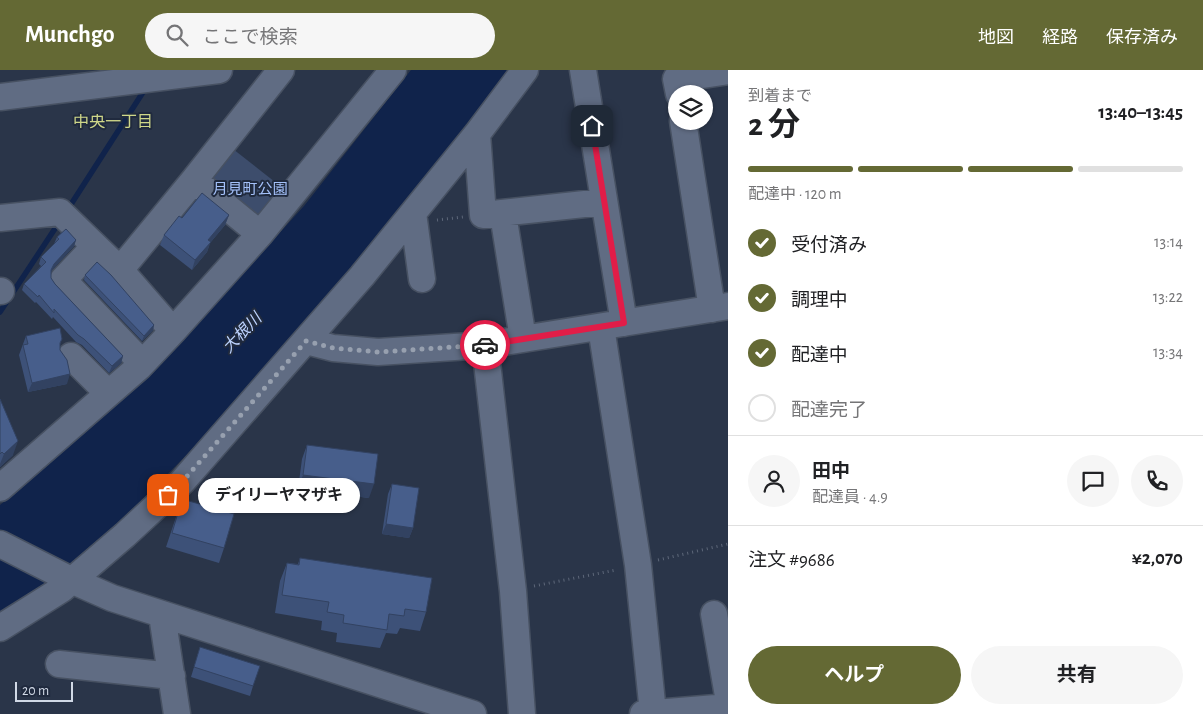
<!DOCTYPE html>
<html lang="ja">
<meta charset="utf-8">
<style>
:root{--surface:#fff;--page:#f6f6f6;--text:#202124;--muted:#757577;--line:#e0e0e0;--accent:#646934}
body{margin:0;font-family:"Alegreya Sans","Noto Sans JP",sans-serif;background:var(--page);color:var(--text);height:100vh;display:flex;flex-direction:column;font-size:19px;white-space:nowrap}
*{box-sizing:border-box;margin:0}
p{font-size:16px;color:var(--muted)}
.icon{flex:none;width:28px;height:28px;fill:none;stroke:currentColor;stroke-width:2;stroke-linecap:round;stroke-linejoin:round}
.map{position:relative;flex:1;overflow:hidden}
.drawer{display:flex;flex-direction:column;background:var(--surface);width:475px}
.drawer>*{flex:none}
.buttons{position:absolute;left:668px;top:15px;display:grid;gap:10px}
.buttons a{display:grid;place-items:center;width:45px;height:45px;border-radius:50%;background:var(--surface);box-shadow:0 1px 4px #0004;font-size:25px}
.scale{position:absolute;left:15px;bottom:12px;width:58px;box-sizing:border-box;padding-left:5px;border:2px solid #d1d9e6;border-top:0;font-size:14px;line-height:18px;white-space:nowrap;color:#d1d9e6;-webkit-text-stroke:4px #202a3e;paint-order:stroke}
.pin{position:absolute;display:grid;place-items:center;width:42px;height:42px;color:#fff;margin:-21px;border-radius:10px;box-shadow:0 2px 8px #0006}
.courier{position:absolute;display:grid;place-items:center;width:50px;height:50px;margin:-25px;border:4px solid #e11d48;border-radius:50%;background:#fff;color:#222;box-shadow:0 1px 6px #0007}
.bubble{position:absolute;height:35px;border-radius:18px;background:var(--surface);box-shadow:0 1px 4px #0004;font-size:16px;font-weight:700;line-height:35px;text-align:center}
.head em{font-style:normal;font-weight:700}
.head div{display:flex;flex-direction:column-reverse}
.head{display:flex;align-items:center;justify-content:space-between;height:85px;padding:0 20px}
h1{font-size:32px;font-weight:700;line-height:38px}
.bar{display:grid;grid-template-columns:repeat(4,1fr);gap:8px 5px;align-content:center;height:60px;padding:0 20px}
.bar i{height:6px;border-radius:4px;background:var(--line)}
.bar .selected{background:var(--accent)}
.bar p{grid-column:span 4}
.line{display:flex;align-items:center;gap:12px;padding:0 20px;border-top:1px solid var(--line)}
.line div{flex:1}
.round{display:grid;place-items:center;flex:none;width:52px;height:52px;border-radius:26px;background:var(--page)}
ol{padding:0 20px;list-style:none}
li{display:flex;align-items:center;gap:15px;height:55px}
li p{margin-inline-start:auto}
li .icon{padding:5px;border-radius:50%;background:var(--accent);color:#fff;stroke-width:4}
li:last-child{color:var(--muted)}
li i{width:28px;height:28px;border:2px solid var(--line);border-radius:50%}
.button{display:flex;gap:10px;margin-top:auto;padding:10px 20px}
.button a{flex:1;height:58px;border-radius:30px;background:var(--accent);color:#fff;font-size:20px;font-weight:700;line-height:58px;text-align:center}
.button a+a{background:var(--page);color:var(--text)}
header{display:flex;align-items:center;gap:30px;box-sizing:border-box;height:70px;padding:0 25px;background:var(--accent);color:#fff}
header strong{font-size:24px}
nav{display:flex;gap:28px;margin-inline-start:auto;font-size:18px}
.search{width:350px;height:45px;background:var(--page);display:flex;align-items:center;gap:12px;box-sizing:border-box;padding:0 18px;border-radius:28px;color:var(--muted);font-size:19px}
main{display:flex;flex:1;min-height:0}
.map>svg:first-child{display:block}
.green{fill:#3d4d6c}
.water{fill:#10234b}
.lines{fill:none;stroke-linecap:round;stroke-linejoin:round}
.stream{stroke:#10234b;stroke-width:5.5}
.minor-casing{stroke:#475162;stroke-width:29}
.path{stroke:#5d6779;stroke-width:3;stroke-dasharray:1 4;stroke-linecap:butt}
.minor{stroke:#606c83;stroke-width:26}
.wall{fill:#3d5178}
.shaded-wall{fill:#324261}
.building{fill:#475e8b;stroke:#324261}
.done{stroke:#97a0af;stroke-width:5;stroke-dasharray:0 9}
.route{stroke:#e11d48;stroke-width:6}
.labels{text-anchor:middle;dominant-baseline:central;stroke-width:4;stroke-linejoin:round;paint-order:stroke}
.park-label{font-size:15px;fill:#a4c1fa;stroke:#202a3e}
.neighbourhood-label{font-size:16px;fill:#cfd789;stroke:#202a3e}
.water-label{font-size:16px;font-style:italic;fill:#bdd3ff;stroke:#202a3e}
</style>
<header>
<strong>Munchgo</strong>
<div class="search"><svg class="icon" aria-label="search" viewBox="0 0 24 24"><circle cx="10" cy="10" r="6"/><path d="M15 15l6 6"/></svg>ここで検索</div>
<nav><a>地図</a><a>経路</a><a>保存済み</a></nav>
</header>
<main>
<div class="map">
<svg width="728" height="644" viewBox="0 0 728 644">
<rect width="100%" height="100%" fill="#2a3549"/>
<path class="green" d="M233,79L289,123L265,150L212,114V105Z"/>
<path class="water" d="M411,0H513L477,47L260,310L98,475L0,551V435L48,395L176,277L304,136Z"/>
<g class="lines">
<path class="stream" d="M68,139L147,16
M0,242L60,151"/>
<defs>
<path id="minor" d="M583,0L624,253
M679,24L676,9L728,1
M0,27L219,0
M683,51L712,239
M477,64L483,145L603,132
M194,110L260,164
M413,143L422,209
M503,144L523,269
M0,148L60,142L120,200L173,261
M95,176L63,210L142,293
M120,200L194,110L281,0
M0,221H1
M601,257L638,495L653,643
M306,271L333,278L378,282L485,275L728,236
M485,275L513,521L522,644
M71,286L108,323
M0,418L139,297L173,261L260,164L393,0
M0,474L71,510L112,528L473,644
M714,544L728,626
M162,545L177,644
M0,558L62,519L125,465L182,412L362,206L477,64L525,0
M59,594L172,606
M643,644L728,637"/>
</defs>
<use href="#minor" class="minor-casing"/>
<path class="path" d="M437,150L463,147
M658,490L728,474
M534,516L616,500"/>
<use href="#minor" class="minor"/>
</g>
<path class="wall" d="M229,145L225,155L210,173L207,182L192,200L160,175L164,165L182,148Z
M57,167L76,170L74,176L52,200L51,202V208L55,214L123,286L121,293L109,303L82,275L76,272L53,247L52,249L36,232L35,233L22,220L24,214L41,196L39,194L41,187L54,174Z
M85,205L154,255L153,260L142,271L84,210Z
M26,266L62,269L60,274V280L67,314L28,322L19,285Z
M0,329L13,385L0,397Z
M307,375L369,428L298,419L302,389Z
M392,414L413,458L409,468L382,464L388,424Z
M182,429L224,478L219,493L166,477Z
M300,488L426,542L420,561L400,558L397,564L386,563L380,578L336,572L337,563L321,560L322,551L275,543L280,511L287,493L298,494Z
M200,577L253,616L250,626L191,607Z"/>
<path class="shaded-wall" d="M229,145L225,155L210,173L207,182L192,200L195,190L208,170Z
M76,170L74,176L52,200L48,207L54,194Z
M154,255L153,260L142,271L144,266Z
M123,286L121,293L109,303L112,296Z
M70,304L67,314L28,322L32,313Z
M18,371L13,385L0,397V394L4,384Z
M303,405L374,414L369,428L298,419Z
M386,454L413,458L409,468L382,464Z"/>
<path class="building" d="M202,123L229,145L208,170L211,172L195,190L164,165L179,146L182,148Z
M66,159L76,170L54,194L51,200V208L55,214L123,286L112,296L84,269L78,265L54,239V243L39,225L38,227L24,214L46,192L41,187L59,169L57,167Z
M97,192L111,205L154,255L144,266L85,205Z
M60,258L62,269L60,273V280L67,290L70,304L32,313L23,275L28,274L26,266Z
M0,329L18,371L4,384L2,382L0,384Z
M307,375L378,384L374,414L303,405Z
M392,414L419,418L413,458L386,454Z
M182,429L234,444L224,478L172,463Z
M300,488L432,508L426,542L405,539L404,546L389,544L387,560L343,553L344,545L327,542L329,532L282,525L287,493L299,495Z
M200,577L260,596L253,616L194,597Z"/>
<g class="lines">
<path class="done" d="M168,425L182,412L306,271L333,278L378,282L485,275"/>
<path class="route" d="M485,275L624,253L592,56"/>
</g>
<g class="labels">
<g class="park-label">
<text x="250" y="119">月見町公園</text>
</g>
<g class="neighbourhood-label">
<text x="113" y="52">中央一丁目</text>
</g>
<g class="water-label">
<text transform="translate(242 263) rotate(-46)">大根川</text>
</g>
</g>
</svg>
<div class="buttons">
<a><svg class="icon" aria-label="layers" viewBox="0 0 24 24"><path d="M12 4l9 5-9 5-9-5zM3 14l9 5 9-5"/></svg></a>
</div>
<div class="scale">20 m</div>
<div class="pin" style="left:168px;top:425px;background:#ea580c"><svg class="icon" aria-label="bag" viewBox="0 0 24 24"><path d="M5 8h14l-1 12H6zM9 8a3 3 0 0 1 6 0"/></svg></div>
<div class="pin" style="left:592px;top:56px;background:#1f2937"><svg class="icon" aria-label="home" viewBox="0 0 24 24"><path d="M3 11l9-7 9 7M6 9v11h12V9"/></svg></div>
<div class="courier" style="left:485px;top:275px"><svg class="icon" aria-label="car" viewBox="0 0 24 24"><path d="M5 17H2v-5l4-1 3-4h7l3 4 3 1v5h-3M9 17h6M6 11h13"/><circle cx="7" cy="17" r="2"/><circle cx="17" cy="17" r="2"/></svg></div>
<div class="bubble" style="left:198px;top:408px;width:162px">デイリーヤマザキ</div>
</div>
<section class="drawer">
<div class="head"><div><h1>2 分</h1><p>到着まで</p></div><em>13:40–13:45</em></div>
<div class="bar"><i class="selected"></i><i class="selected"></i><i class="selected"></i><i></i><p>配達中 · 120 m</p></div>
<ol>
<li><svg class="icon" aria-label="check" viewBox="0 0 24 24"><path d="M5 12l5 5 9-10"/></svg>受付済み<p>13:14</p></li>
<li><svg class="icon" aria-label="check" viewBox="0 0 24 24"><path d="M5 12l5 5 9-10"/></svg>調理中<p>13:22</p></li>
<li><svg class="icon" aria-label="check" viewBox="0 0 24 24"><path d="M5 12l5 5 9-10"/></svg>配達中<p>13:34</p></li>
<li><i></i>配達完了</li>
</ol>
<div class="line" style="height:90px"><a class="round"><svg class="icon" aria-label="person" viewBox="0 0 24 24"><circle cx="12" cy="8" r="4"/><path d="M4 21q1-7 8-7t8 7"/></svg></a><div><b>田中</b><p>配達員 · 4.9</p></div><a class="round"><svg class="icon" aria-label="chat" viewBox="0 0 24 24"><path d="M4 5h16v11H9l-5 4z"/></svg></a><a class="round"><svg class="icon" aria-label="phone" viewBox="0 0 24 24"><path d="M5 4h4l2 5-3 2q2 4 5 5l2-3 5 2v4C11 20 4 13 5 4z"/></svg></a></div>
<div class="line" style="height:65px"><div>注文 #9686</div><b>¥2,070</b></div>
<div class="button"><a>ヘルプ</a><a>共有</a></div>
</section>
</main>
